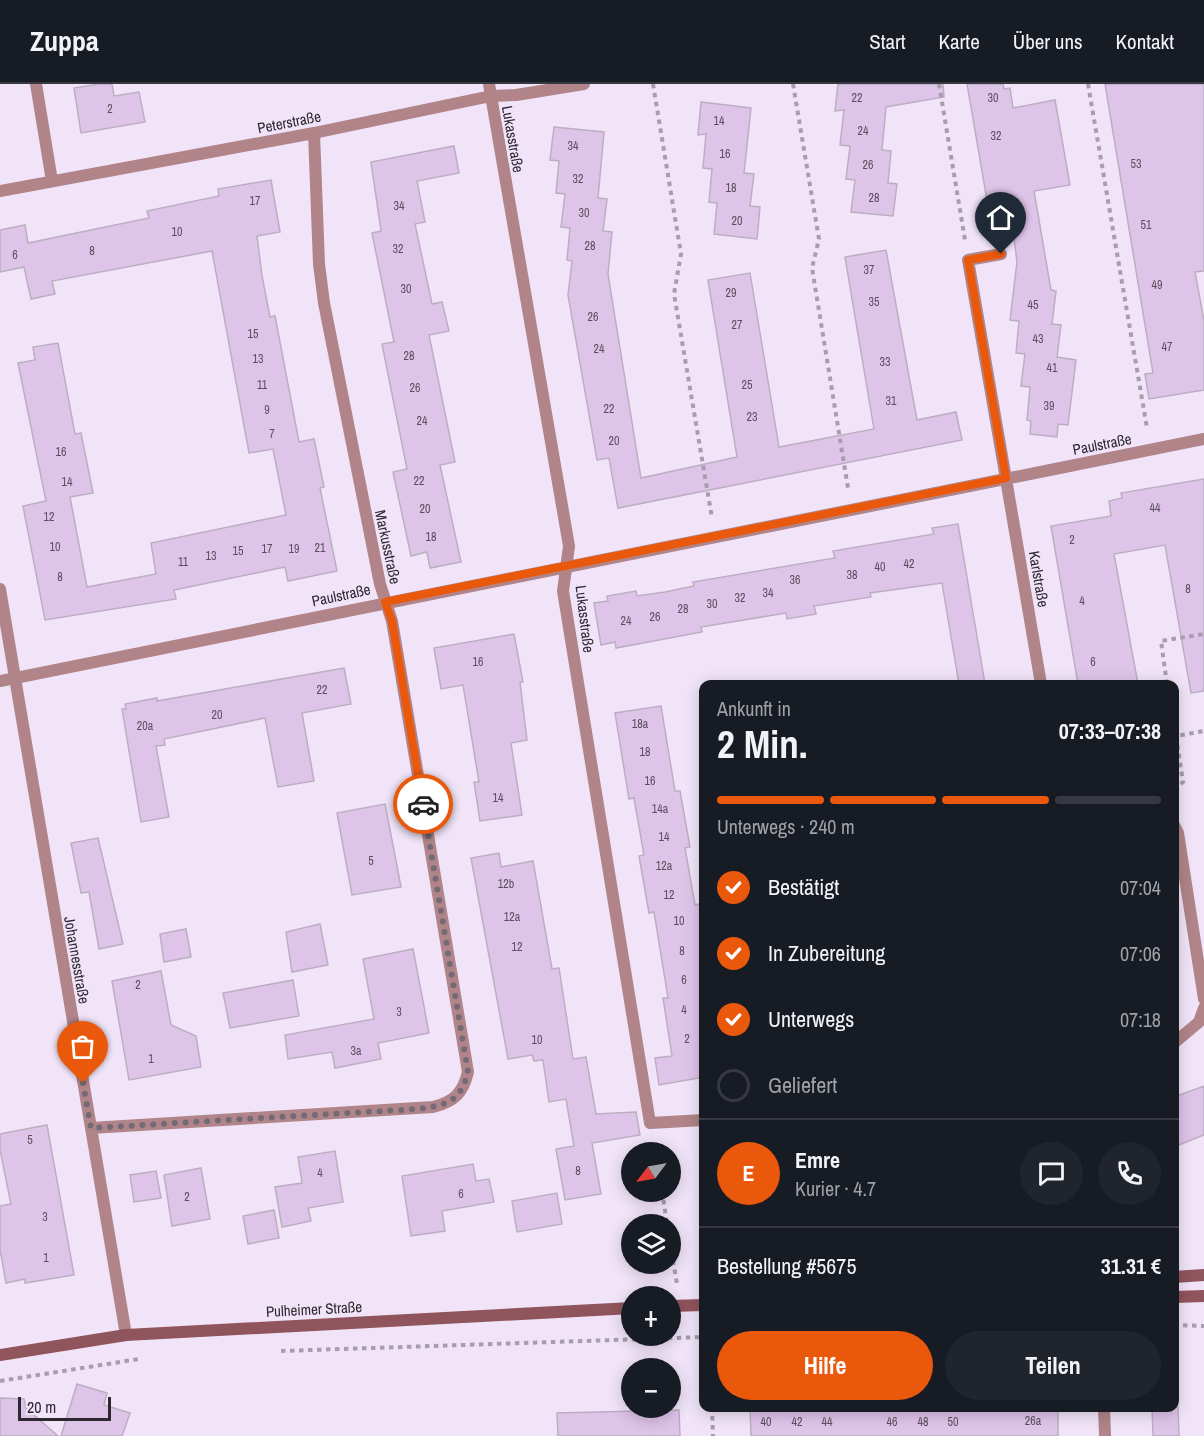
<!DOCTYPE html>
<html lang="de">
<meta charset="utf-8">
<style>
:root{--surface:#171b24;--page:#20242c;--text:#f1f3f6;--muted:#9ea1a6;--line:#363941;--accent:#ea580c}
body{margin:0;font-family:"Archivo Narrow",sans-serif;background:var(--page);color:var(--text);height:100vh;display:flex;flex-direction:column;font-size:22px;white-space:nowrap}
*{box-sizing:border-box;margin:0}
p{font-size:20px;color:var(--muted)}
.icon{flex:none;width:33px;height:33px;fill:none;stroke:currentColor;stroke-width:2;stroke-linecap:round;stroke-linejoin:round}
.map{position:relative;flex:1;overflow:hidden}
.side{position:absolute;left:699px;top:596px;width:480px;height:732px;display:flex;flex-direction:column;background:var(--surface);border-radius:12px;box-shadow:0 3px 15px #0003}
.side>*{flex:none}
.needle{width:39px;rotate:238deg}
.buttons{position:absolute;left:621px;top:1058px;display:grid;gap:12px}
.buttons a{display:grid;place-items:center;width:60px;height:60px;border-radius:50%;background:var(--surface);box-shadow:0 3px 15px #0003;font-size:30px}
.scale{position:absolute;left:18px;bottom:15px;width:93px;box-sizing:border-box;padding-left:6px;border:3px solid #2d282f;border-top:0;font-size:16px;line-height:21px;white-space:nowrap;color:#2d282f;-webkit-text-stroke:4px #f1e4f8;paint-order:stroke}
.pin{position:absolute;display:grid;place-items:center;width:51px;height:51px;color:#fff;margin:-62px -26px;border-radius:50% 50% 50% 0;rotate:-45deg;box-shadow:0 0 6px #0007}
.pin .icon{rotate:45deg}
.courier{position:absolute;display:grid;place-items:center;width:60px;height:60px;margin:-30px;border:4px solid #ea580c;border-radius:50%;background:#fff;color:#222;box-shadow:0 2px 8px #0007}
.summary em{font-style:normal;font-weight:700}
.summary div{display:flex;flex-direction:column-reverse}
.summary{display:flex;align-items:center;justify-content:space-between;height:102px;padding:0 18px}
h1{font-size:39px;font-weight:700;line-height:45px}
.bar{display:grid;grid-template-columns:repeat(4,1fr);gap:9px 6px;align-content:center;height:72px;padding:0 18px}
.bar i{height:8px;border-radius:4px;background:var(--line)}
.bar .on{background:var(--accent)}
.bar p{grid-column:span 4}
.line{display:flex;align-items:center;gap:15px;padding:0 18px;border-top:2px solid var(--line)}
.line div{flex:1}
.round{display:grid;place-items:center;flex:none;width:63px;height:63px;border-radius:32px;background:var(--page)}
ol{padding:0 18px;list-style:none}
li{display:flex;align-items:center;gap:18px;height:66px}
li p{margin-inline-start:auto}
li .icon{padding:6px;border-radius:50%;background:var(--accent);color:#fff;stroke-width:4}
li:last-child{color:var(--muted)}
li i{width:33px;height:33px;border:3px solid var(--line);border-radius:50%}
.button{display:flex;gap:12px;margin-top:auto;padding:12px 18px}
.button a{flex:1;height:69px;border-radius:36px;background:var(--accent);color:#fff;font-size:24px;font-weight:700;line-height:69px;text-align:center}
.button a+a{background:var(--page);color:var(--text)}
header{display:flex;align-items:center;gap:36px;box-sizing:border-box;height:84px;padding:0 30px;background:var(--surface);border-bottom:2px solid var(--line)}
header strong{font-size:28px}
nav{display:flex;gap:33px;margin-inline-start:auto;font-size:21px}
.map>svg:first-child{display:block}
.building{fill:#dfc4ea;stroke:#bcaec1;stroke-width:1.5}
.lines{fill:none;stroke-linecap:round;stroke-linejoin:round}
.path{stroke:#a79dac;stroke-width:4;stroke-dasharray:4.5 4.5;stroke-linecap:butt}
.service{stroke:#b08489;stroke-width:12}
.minor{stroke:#b08489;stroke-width:12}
.secondary{stroke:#90545c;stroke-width:12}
.done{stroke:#726a75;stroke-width:6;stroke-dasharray:0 10.8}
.route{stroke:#ea580c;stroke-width:8}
.labels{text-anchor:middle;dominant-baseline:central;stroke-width:5;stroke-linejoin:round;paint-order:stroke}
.number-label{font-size:12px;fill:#5a4f5e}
.street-label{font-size:15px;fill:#2d282f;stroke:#f1e4f8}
</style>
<header>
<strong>Zuppa</strong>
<nav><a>Start</a><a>Karte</a><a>Über uns</a><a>Kontakt</a></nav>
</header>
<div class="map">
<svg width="1204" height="1352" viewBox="0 0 1204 1352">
<rect width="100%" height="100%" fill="#f1e4f8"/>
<path class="building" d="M99,0H112L114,12L139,8L145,38L81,49L74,4Z
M838,0H943L944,13L886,23L882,66L891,67L888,99L897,100L893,132L851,128L855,96L846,95L850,62L840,61L844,26L835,27Z
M967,0H1003L1004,5L1010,4L1013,24L1055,16L1070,101L1034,107L1051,206L1056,207L1052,240L1061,241L1057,273L1076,276L1068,341L1058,340L1057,353L1030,350L1031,337L1027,336L1030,303L1021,302L1025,270L1016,269L1019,237L1010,236L1017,178L1013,146L1005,148V144L996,143L991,115L987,116Z
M1105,0H1204V187L1195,188L1204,237V306L1149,315L1145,290L1153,289Z
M701,18L751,24L744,89L754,90L750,122L760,123L757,155L714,150L717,119L709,118L712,85L703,84L706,50L698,51Z
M554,43L604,48L598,114L607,115L603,147L612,148L608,190L641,394L737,373L708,196L750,189L779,363L874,345L845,173L886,166L917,336L956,328L962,356L618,424L609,374L597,376L568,211L572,177L567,176L570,144L561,143L565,110L556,109L559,77L550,76Z
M454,62L459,89L417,97L425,138L415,140L432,220L442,218L449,247L429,251L455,378L440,381L461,478L430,484L427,468L411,472L393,388L407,385L382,260L394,258L372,149L381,147L371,78Z
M271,96L280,148L257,152L262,192L270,233L275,232L299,358L314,355L324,403L320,404L337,487L288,497L285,483L174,506L176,515L45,536L23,422L46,417L18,279L35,276L33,263L58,259L75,350L81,349L93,409L70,413L87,503L156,490L151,459L286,431L273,365L249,369L212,167L52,197L55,210L31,215L24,183L0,188V146L25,141L28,159L149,134L147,127L219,112L218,105Z
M1204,395V607L1191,609L1165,461L1114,470L1138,600H1078L1051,442L1111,432L1109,417L1122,414L1121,409Z
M958,440L985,600H959L942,499L870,509L871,513L814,522L816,530L787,535L786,529L701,543L702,548L616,564L615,558L601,561L594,519L608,517L607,512L636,507L637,512L665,508L694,502L693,498L835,474L833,467L934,450L932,444Z
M514,550L523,598H520L527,656L511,659L522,731L480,737L474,698H479L463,601L441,605L434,564Z
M344,584L351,620L302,629L314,697L278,703L265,634L164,655L165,661L156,662L169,733L141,738L122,625H126L125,620L157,614V617Z
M661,622L675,707H680L690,763L685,764L695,821L699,820L704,846V993L659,1001L655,974L672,972L663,914H668L654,828L649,829L639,772L644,771L634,714L629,715L615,629Z
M385,720L401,803L352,811L337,729Z
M98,754L123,860L99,865L89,808L81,809L71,759Z
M499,769L501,783L533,777L552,885L559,884L573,975L586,973L596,1030L636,1028L640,1051L592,1059L601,1110L565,1116L556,1065L574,1062L566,1015L549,1018L543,976L534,977L532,971L508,975L471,774Z
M320,840L328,881L292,888L286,848Z
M186,845L191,873L164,878L160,850Z
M413,865L429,949L378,959L381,975L335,984L332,968L288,975L285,951L374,935L363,875Z
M161,887L171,941L196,952L201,983L129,996L112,897Z
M293,896L299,932L230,944L223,909Z
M1204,1002V1051L1174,1063V1013Z
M47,1041L74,1191L25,1199V1195L6,1199L0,1165V1122L11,1120L0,1066V1050Z
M335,1067L343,1118L308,1124L311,1137L282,1143L275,1103L302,1099L298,1073Z
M473,1080L476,1097L489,1095L494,1118L442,1127L445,1147L411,1152L402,1092Z
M201,1084L210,1135L172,1142L164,1091Z
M156,1087L161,1114L134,1118L130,1091Z
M557,1109L562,1140L517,1148L512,1117Z
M274,1126L279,1154L248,1160L243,1132Z
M77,1300L107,1309L104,1321L130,1329L122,1352H61Z
M0,1314L24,1315L26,1324L58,1352H0Z
M750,1323H1058V1352H751Z
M1152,1323H1178L1179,1352H1153Z
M679,1326L680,1352H558L557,1329Z"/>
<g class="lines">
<path class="path" d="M653,0L681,170L674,210L712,434
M793,0L819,155L812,184L848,404
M939,0L965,156
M1088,0L1147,344
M1167,600L1161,557L1204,550
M1174,644L1176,652
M1174,706L1183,698L1176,652L1204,647
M662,1107L667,1140
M670,1159L677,1200
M1174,1241L1204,1242
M281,1267L704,1253
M0,1297L139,1275
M712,1323L713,1352"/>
<path class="service" d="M1001,170L968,176L1006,395
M1104,1323L1105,1352"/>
<path class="minor" d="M36,0L52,97
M489,0L569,462L563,507L650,1039L704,1036
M0,107L314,49L491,12L516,11L584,0
M1006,395L1041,600
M0,505L126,1251
M0,597L1204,355
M1174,741L1178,749L1204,915
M1174,959L1199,938L1204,924
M91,1044L433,1023C454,1018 463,1009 468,988L392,537L380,500L324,219L319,180L314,49"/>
<path class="secondary" d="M1174,1193L1204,1191
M1174,1213L1204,1212
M670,1222L704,1221
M0,1271L126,1251L632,1224"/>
</g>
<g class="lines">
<path class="done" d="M83,999L91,1044L417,1025C446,1021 460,1019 468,988L423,720"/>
<path class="route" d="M423,720L392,537L385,518L1006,394L968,176L1001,170"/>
</g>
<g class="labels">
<g class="number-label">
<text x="857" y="14">22</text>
<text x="993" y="14">30</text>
<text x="110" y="25">2</text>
<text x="719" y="37">14</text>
<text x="863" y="47">24</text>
<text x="996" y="52">32</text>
<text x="573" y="62">34</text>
<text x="725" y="70">16</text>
<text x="1136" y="80">53</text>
<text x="868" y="81">26</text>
<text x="578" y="95">32</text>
<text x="731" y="104">18</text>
<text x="874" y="114">28</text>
<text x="255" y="117">17</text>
<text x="399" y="122">34</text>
<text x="584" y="129">30</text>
<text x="737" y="137">20</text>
<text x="1146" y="141">51</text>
<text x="177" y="148">10</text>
<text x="590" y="162">28</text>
<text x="398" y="165">32</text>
<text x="92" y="167">8</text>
<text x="15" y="171">6</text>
<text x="869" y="186">37</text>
<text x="1157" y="201">49</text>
<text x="406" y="205">30</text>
<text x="731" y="209">29</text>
<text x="874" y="218">35</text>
<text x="1033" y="221">45</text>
<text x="593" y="233">26</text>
<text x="737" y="241">27</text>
<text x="253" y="250">15</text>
<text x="1038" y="255">43</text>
<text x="1167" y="263">47</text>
<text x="599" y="265">24</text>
<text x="409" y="272">28</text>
<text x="258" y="275">13</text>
<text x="885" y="278">33</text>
<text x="1052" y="284">41</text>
<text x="262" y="301">11</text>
<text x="747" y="301">25</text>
<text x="415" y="304">26</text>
<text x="891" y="317">31</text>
<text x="1049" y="322">39</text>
<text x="609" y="325">22</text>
<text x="267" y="326">9</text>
<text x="752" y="333">23</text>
<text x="422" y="337">24</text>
<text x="272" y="350">7</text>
<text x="614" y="357">20</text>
<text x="61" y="368">16</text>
<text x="419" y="397">22</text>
<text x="67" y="398">14</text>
<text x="1155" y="424">44</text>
<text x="425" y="425">20</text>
<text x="49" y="433">12</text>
<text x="431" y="453">18</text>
<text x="1072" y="456">2</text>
<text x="55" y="463">10</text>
<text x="320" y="464">21</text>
<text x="267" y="465">17</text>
<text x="294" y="465">19</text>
<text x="238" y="467">15</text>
<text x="211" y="472">13</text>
<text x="183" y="478">11</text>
<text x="909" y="480">42</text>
<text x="880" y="483">40</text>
<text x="852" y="491">38</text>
<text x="60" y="493">8</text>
<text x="795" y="496">36</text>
<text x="1188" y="505">8</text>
<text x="768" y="509">34</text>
<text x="740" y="514">32</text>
<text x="1082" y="517">4</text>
<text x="712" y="520">30</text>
<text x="683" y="525">28</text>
<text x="655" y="533">26</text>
<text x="626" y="537">24</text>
<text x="478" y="578">16</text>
<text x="1093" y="578">6</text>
<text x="322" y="606">22</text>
<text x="217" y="631">20</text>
<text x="640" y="640">18a</text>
<text x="145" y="642">20a</text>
<text x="645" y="668">18</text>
<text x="650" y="697">16</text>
<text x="498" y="714">14</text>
<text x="660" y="725">14a</text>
<text x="664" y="753">14</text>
<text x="371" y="777">5</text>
<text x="664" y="782">12a</text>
<text x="506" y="800">12b</text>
<text x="669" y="811">12</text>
<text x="512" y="833">12a</text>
<text x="679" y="837">10</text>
<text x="517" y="863">12</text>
<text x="682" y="867">8</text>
<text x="684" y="896">6</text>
<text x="138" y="901">2</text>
<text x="684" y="926">4</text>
<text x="399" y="928">3</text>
<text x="687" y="955">2</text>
<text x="537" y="956">10</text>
<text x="356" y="967">3a</text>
<text x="151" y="975">1</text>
<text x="30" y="1056">5</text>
<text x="578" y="1087">8</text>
<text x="320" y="1089">4</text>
<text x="461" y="1110">6</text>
<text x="187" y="1113">2</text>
<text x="45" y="1133">3</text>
<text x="46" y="1174">1</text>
<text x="1033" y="1337">26a</text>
<text x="766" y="1338">40</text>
<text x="797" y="1338">42</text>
<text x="827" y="1338">44</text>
<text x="892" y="1338">46</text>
<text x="923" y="1338">48</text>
<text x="953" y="1338">50</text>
</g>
<g class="street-label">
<text transform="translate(289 38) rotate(-11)">Peterstraße</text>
<text transform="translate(513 55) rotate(80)">Lukasstraße</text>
<text transform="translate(1102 360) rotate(-11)">Paulstraße</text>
<text transform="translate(388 463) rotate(78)">Markusstraße</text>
<text transform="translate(1039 495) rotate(80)">Karlstraße</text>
<text transform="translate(341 511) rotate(-12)">Paulstraße</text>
<text transform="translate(585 535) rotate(83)">Lukasstraße</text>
<text transform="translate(77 876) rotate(80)">Johannesstraße</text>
<text transform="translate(314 1225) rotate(-3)">Pulheimer Straße</text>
</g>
</g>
</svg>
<div class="buttons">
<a><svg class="needle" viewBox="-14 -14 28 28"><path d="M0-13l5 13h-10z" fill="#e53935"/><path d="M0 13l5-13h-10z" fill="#9ea1a6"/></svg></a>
<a><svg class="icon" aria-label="layers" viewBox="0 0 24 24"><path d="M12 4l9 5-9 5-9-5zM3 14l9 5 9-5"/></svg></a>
<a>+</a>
<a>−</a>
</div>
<div class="scale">20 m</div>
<div class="pin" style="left:83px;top:999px;background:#ea580c"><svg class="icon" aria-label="bag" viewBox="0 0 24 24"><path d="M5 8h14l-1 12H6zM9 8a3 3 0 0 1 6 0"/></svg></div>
<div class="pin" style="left:1001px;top:170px;background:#1f2937"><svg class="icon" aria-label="home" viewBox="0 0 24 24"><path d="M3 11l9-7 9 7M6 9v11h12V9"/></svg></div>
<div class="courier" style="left:423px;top:720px"><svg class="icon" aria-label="car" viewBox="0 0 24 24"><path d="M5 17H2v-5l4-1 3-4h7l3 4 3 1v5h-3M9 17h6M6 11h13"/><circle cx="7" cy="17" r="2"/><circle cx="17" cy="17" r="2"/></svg></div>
<section class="side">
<div class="summary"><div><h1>2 Min.</h1><p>Ankunft in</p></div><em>07:33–07:38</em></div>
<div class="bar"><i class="on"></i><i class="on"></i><i class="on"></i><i></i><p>Unterwegs · 240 m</p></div>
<ol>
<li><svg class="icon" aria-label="check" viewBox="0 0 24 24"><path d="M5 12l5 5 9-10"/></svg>Bestätigt<p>07:04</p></li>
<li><svg class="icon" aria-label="check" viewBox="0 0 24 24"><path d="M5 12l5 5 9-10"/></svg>In Zubereitung<p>07:06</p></li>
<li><svg class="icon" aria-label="check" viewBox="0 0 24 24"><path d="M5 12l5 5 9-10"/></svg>Unterwegs<p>07:18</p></li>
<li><i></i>Geliefert</li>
</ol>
<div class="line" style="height:108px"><b class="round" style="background:var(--accent);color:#fff">E</b><div><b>Emre</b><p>Kurier · 4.7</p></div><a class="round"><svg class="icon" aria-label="chat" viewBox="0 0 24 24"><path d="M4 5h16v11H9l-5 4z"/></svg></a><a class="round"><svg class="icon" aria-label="phone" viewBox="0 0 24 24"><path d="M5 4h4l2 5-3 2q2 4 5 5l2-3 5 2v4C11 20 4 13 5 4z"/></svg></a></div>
<div class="line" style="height:78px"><div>Bestellung #5675</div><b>31.31 €</b></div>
<div class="button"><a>Hilfe</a><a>Teilen</a></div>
</section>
</div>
